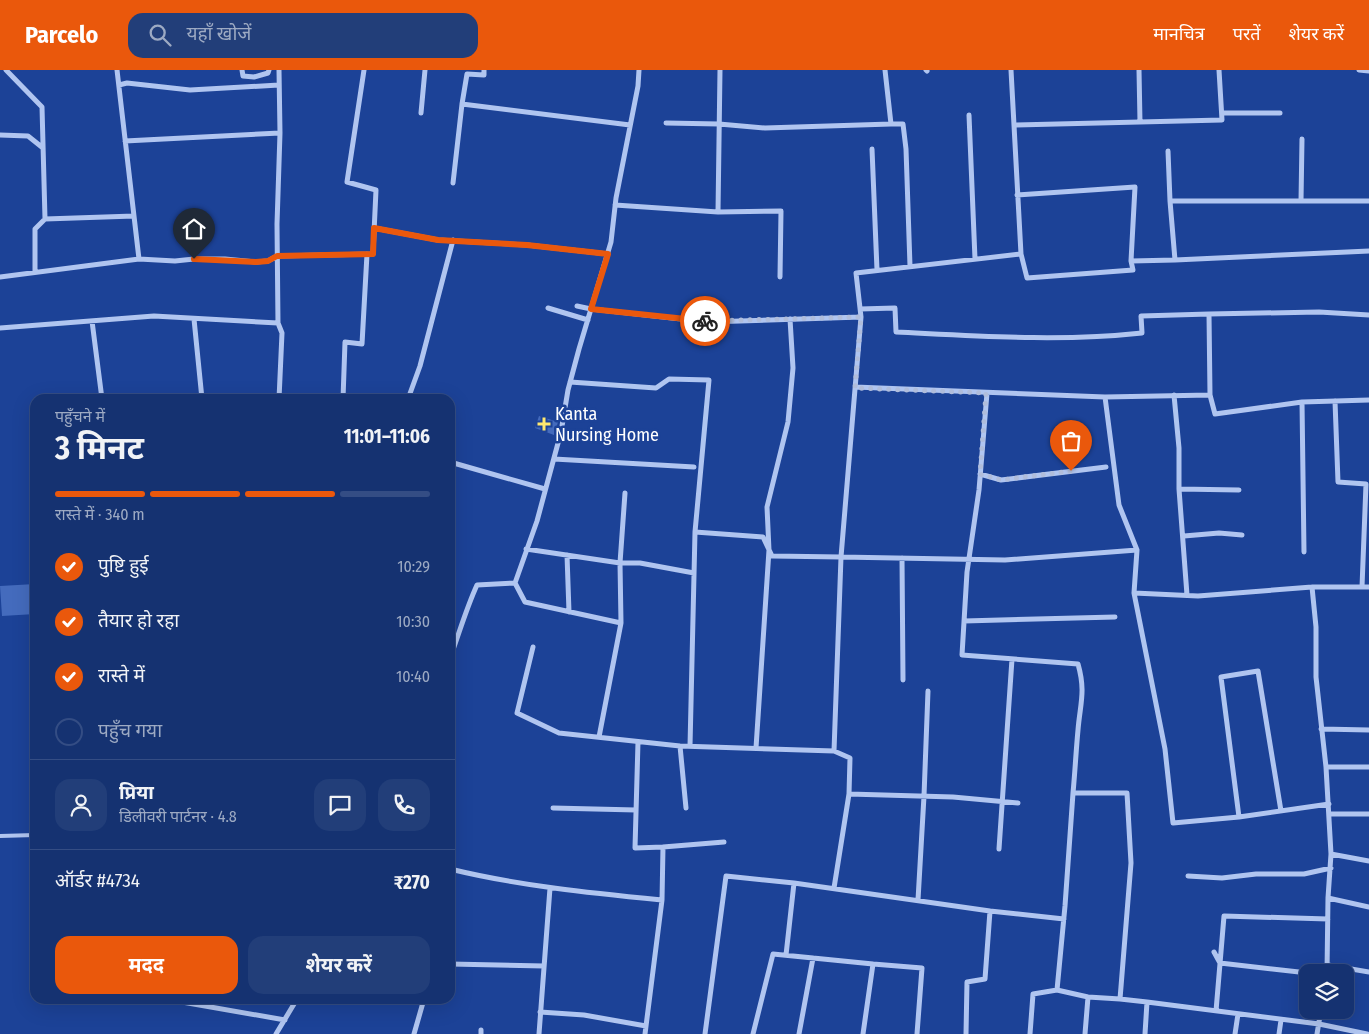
<!DOCTYPE html>
<html lang="hi">
<meta charset="utf-8">
<style>
:root{--surface:#153271;--page:#223e79;--text:#f1f3f6;--muted:#9daac3;--line:#344d84;--accent:#ea580c}
body{margin:0;font-family:"Fira Sans Condensed","Noto Sans Devanagari",sans-serif;background:var(--page);color:var(--text);height:100vh;display:flex;flex-direction:column;font-size:19px;white-space:nowrap}
*{box-sizing:border-box;margin:0}
p{font-size:16px;color:var(--muted)}
.icon{flex:none;width:28px;height:28px;fill:none;stroke:currentColor;stroke-width:2;stroke-linecap:round;stroke-linejoin:round}
.map{position:relative;flex:1;overflow:hidden}
.sheet{position:absolute;left:30px;top:324px;width:425px;height:610px;display:flex;flex-direction:column;background:var(--surface);border-radius:15px;box-shadow:0 5px 20px #0002,0 0 0 1px var(--line)}
.sheet>*{flex:none}
.controls{position:absolute;left:1299px;top:894px;display:grid;gap:10px}
.controls a{display:grid;place-items:center;width:55px;height:55px;border-radius:10px;background:var(--surface);box-shadow:0 5px 20px #0002,0 0 0 1px var(--line);font-size:25px}
.pin{position:absolute;display:grid;place-items:center;width:42px;height:42px;color:#fff;margin:-51px -21px;border-radius:50% 50% 50% 0;rotate:-45deg;box-shadow:0 0 5px #0007}
.pin .icon{rotate:45deg}
.courier{position:absolute;display:grid;place-items:center;width:50px;height:50px;margin:-25px;border:4px solid #ea580c;border-radius:50%;background:#fff;color:#222;box-shadow:0 1px 6px #0007}
.overview em{font-style:normal;font-weight:700}
.overview div{display:flex;flex-direction:column-reverse}
.overview{display:flex;align-items:center;justify-content:space-between;height:85px;padding:0 25px}
h1{font-size:32px;font-weight:700;line-height:38px}
.bar{display:grid;grid-template-columns:repeat(4,1fr);gap:8px 5px;align-content:center;height:60px;padding:0 25px}
.bar i{height:6px;border-radius:4px;background:var(--line)}
.bar .on{background:var(--accent)}
.bar p{grid-column:span 4}
.line{display:flex;align-items:center;gap:12px;padding:0 25px;border-top:1px solid var(--line)}
.line div{flex:1}
.round{display:grid;place-items:center;flex:none;width:52px;height:52px;border-radius:15px;background:var(--page)}
ol{padding:0 25px;list-style:none}
li{display:flex;align-items:center;gap:15px;height:55px}
li p{margin-inline-start:auto}
li .icon{padding:5px;border-radius:50%;background:var(--accent);color:#fff;stroke-width:4}
li:last-child{color:var(--muted)}
li i{width:28px;height:28px;border:2px solid var(--line);border-radius:50%}
.action{display:flex;gap:10px;margin-top:auto;padding:10px 25px}
.action a{flex:1;height:58px;border-radius:15px;background:var(--accent);color:#fff;font-size:20px;font-weight:700;line-height:58px;text-align:center}
.action a+a{background:var(--page);color:var(--text)}
header{display:flex;align-items:center;gap:30px;box-sizing:border-box;height:70px;padding:0 25px;background:var(--accent);color:#fff}
header strong{font-size:24px}
nav{display:flex;gap:28px;margin-inline-start:auto;font-size:18px}
.search{width:350px;height:45px;background:var(--page);display:flex;align-items:center;gap:12px;box-sizing:border-box;padding:0 18px;border-radius:15px;color:var(--muted);font-size:19px}
.map>svg:first-child{display:block}
.building{fill:#446bbd}
.lines{fill:none;stroke-linecap:round;stroke-linejoin:round}
.service{stroke:#b0c5f0;stroke-width:4}
.minor{stroke:#b0c5f0;stroke-width:5}
.done{stroke:#b0bddb;stroke-width:5;stroke-dasharray:0 9}
.route{stroke:#ea580c;stroke-width:6}
.poi-dot{fill:#ffe86f;stroke:#1c4297;stroke-width:2}
.labels{text-anchor:middle;dominant-baseline:central;stroke-width:5;stroke-linejoin:round;paint-order:stroke}
.poi-label{font-size:18px;fill:#fff;stroke:#1c4297;text-anchor:start}
</style>
<header>
<strong>Parcelo</strong>
<div class="search"><svg class="icon" aria-label="search" viewBox="0 0 24 24"><circle cx="10" cy="10" r="6"/><path d="M15 15l6 6"/></svg>यहाँ खोजें</div>
<nav><a>मानचित्र</a><a>परतें</a><a>शेयर करें</a></nav>
</header>
<div class="map">
<svg width="1369" height="964" viewBox="0 0 1369 964">
<rect width="100%" height="100%" fill="#1c4297"/>
<path class="building" d="M539,346L558,352L554,365L535,358Z
M35,514V544L2,546L0,516Z"/>
<g class="lines">
<path class="service" d="M0,766L35,765"/>
<path class="minor" d="M6,0L42,37L45,149L35,159V202
M242,0L243,6L254,7L268,3L269,0
M885,0L891,54H903L906,79L910,196
M926,0L927,1
M1139,0L1140,52
M1359,0L1369,1
M119,15L127,13L190,20L279,15
M462,34L467,4L484,5V0
M421,43L425,0
M1222,43H1280
M969,45L975,189
M666,53L719,54L765,58L891,54
M1014,55L1222,50L1219,0
M0,65L28,66L43,78
M125,71L280,63
M872,79L877,200
M1168,81L1170,131H1369
M453,113L462,34L630,55
M1017,125L1135,117L1131,191L1175,190L1170,131
M1301,131L1302,69
M615,135L718,142L720,0
M718,142L781,141L780,207
M45,149L134,146
M374,158L438,170L527,175L608,184
M1021,184L1027,208L1133,200L1131,191
M139,189L175,191L194,189H225L256,192L268,191L277,186L373,184L376,120L347,112L364,0
M1175,190L1369,181
M0,207L139,189L117,0
M577,236L591,239L708,252L861,247L856,203L1021,184L1011,0
M548,238L588,250
M860,239L895,238L896,262C978,266 1060,272 1142,263L1141,246L1209,244L1210,325
M1209,244L1319,242L1369,245
M194,249L202,329
M92,251L102,329
M278,253L282,263L279,329
M0,258L154,246L278,253L277,154L280,63L279,0
M570,312L656,318L669,309L709,310L695,462L763,467L772,486L841,487L861,247
M855,317L1105,327
M987,323L979,420L967,502L962,585L1078,594C1086,622 1080,634 1078,660C1076,681 1075,702 1073,723
M1174,325L1179,378V419L1187,525
M343,329L345,272L362,274L367,184
M408,329L420,296L453,170
M1335,331L1338,412L1366,414L1362,517
M1302,332L1369,330
M554,389L694,397
M450,392L545,419
M980,404L1001,410L1106,397
M1179,419L1239,420
M1184,466L1219,463L1242,465
M526,479L620,493H640L694,503
M567,485L569,542
M902,488L903,610
M515,513L525,532L621,553L599,667
M1134,523L1137,480
M964,551L1115,547
M621,553L620,493L625,423
M533,577L517,643L559,663L680,676L834,681L841,487L1005,490L1137,480L1119,435L1105,327L1210,325L1215,344L1302,332L1304,482
M450,588C459,564 466,539 477,515L515,513L537,451L561,362L568,320L579,279L611,172L616,128L638,16L639,0
M1321,659L1369,660
M638,672L635,778L663,777L662,830
M680,676L686,738
M690,676L695,462
M756,678L769,480L767,437L788,352L793,298L790,249
M1326,697H1369
M849,724L953,727L1018,733
M553,738L636,740
M1281,741L1258,601L1221,607L1239,747L1329,734
M1329,744H1369
M1239,747L1173,753L1165,679L1134,523L1198,526L1312,517
M663,777L724,772
M999,779L1012,589
M1331,784L1326,697L1316,607V557L1312,517H1369
M450,799C520,816 591,823 662,830L645,964
M1188,806L1222,808L1256,804H1304L1331,798
M794,813L990,841L985,909L967,912L966,964
M834,818L849,724L850,688L834,681
M1328,828L1331,784L1369,791
M918,830L924,726L928,621
M990,841L1064,849
M1214,882L1220,893L1308,903
M450,894L544,896
M873,894L922,898L917,964
M1328,895L1369,902
M1327,902L1328,828L1369,837
M165,929L285,950
M1120,929L1088,927L1057,920L1065,836L1073,723H1127L1131,793L1120,929L1147,932
M1216,941L1224,846L1328,849
M540,942L584,945L646,956
M276,964L297,929
M414,964L424,929
M481,964V960
M539,964L550,818
M705,964L726,806L794,813L786,885
M753,964L773,884L873,894L863,964
M799,964L813,888
M1030,964L1033,924L1057,920
M1085,964L1088,927
M1145,964L1147,932L1319,954L1367,964
M1235,964L1238,944
M1279,964L1281,950
M1317,964L1321,940"/>
</g>
<g class="lines">
<path class="done" d="M705,251L861,247L855,318L986,323L980,404L1001,410L1071,401"/>
<path class="route" d="M194,189L256,192L268,191L277,186L373,184L374,158L438,170L527,175L608,184L591,239L705,251"/>
</g>
<path class="poi-dot" d="M541.5 346.5h5v5h5v5h-5v5h-5v-5h-5v-5h5z"/>
<g class="labels">
<g class="poi-label">
<text x="555" y="344">Kanta<tspan x="555" dy="21">Nursing Home</tspan></text>
</g>
</g>
</svg>
<div class="controls">
<a><svg class="icon" aria-label="layers" viewBox="0 0 24 24"><path d="M12 4l9 5-9 5-9-5zM3 14l9 5 9-5"/></svg></a>
</div>
<div class="pin" style="left:1071px;top:401px;background:#ea580c"><svg class="icon" aria-label="bag" viewBox="0 0 24 24"><path d="M5 8h14l-1 12H6zM9 8a3 3 0 0 1 6 0"/></svg></div>
<div class="pin" style="left:194px;top:189px;background:#1f2937"><svg class="icon" aria-label="home" viewBox="0 0 24 24"><path d="M3 11l9-7 9 7M6 9v11h12V9"/></svg></div>
<div class="courier" style="left:705px;top:251px"><svg class="icon" aria-label="bike" viewBox="0 0 24 24"><circle cx="6" cy="16" r="4"/><circle cx="18" cy="16" r="4"/><path d="M6 16l4-8h5l3 8M10 8l3 8H6M13 5h3"/></svg></div>
<section class="sheet">
<div class="overview"><div><h1>3 मिनट</h1><p>पहुँचने में</p></div><em>11:01–11:06</em></div>
<div class="bar"><i class="on"></i><i class="on"></i><i class="on"></i><i></i><p>रास्ते में · 340 m</p></div>
<ol>
<li><svg class="icon" aria-label="check" viewBox="0 0 24 24"><path d="M5 12l5 5 9-10"/></svg>पुष्टि हुई<p>10:29</p></li>
<li><svg class="icon" aria-label="check" viewBox="0 0 24 24"><path d="M5 12l5 5 9-10"/></svg>तैयार हो रहा<p>10:30</p></li>
<li><svg class="icon" aria-label="check" viewBox="0 0 24 24"><path d="M5 12l5 5 9-10"/></svg>रास्ते में<p>10:40</p></li>
<li><i></i>पहुँच गया</li>
</ol>
<div class="line" style="height:90px"><a class="round"><svg class="icon" aria-label="person" viewBox="0 0 24 24"><circle cx="12" cy="8" r="4"/><path d="M4 21q1-7 8-7t8 7"/></svg></a><div><b>प्रिया</b><p>डिलीवरी पार्टनर · 4.8</p></div><a class="round"><svg class="icon" aria-label="chat" viewBox="0 0 24 24"><path d="M4 5h16v11H9l-5 4z"/></svg></a><a class="round"><svg class="icon" aria-label="phone" viewBox="0 0 24 24"><path d="M5 4h4l2 5-3 2q2 4 5 5l2-3 5 2v4C11 20 4 13 5 4z"/></svg></a></div>
<div class="line" style="height:65px"><div>ऑर्डर #4734</div><b>₹270</b></div>
<div class="action"><a>मदद</a><a>शेयर करें</a></div>
</section>
</div>
